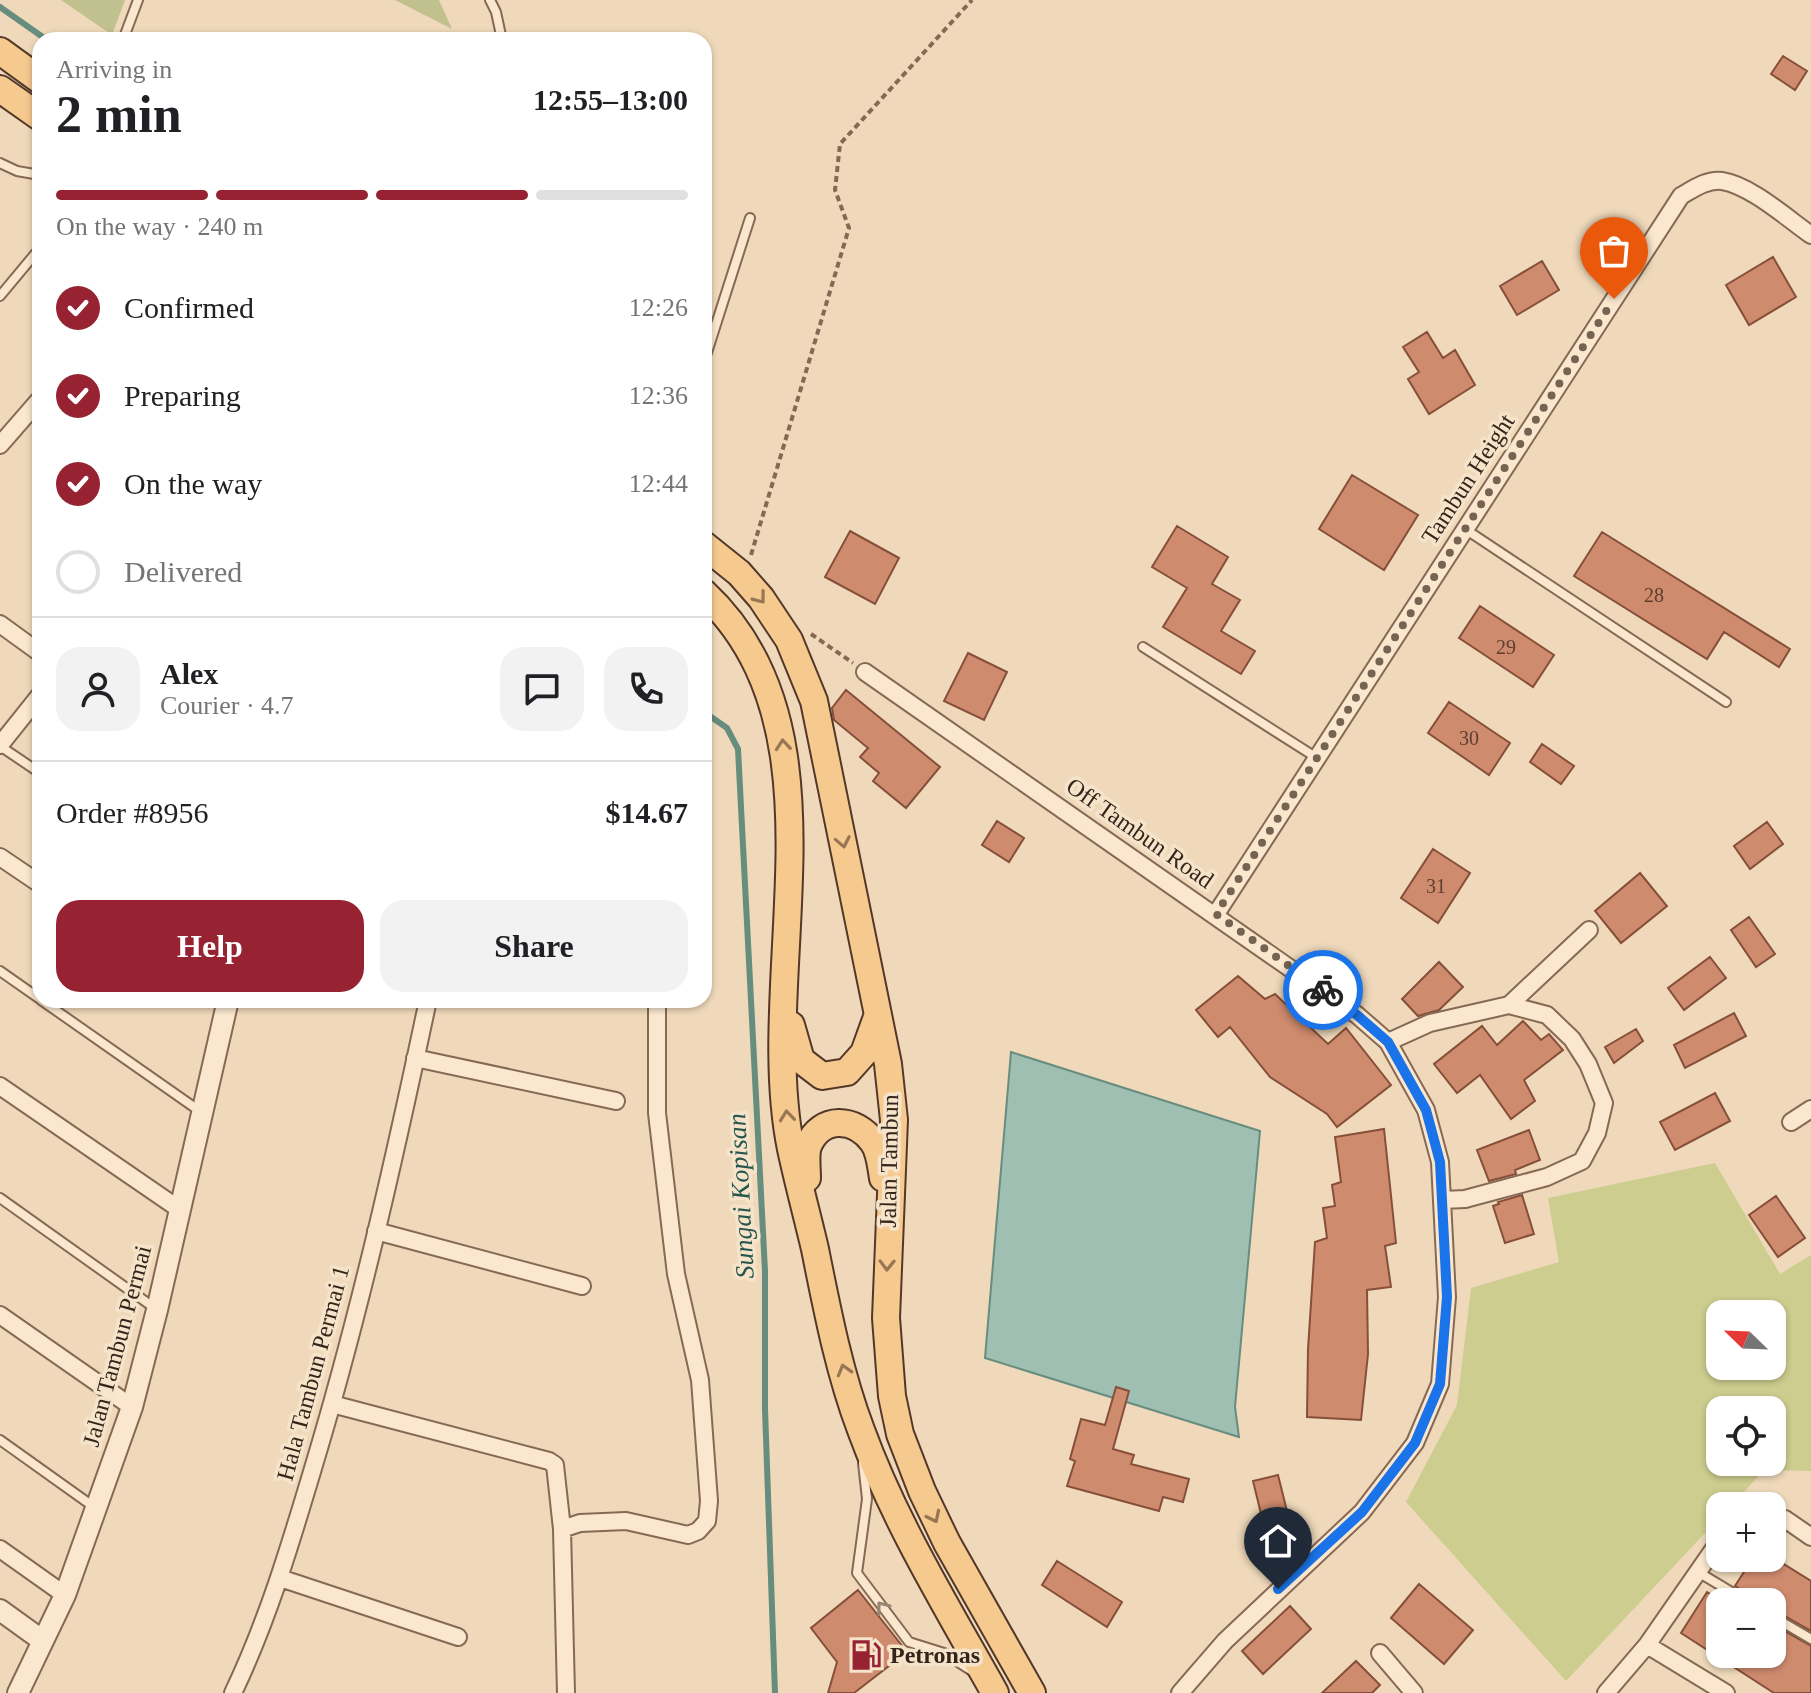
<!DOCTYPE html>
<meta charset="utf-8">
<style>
:root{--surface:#fff;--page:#f2f2f2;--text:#202124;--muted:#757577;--line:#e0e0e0;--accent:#972231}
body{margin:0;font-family:Georgia,serif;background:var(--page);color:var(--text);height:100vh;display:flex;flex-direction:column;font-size:30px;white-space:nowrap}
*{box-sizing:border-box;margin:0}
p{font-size:26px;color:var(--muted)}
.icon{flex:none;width:44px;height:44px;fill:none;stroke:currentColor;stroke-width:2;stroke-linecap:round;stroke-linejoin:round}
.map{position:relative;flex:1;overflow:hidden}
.details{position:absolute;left:32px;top:32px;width:680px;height:976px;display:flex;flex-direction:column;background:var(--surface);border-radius:24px;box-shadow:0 2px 6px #0004}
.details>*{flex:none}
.needle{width:52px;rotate:293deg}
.fabs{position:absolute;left:1706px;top:1300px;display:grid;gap:16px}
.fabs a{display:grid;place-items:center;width:80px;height:80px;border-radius:16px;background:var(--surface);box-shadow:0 2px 6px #0004;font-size:40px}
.pin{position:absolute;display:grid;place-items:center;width:68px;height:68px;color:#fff;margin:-82px -34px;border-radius:50% 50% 50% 0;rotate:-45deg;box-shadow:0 0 8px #0007}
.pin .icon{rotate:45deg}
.courier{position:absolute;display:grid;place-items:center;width:80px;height:80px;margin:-40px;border:6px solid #1a73e8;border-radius:50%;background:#fff;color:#222;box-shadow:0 2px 10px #0007}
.headline em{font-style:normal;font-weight:700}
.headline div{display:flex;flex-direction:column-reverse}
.headline{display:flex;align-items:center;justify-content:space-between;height:136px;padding:0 24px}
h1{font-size:52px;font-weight:700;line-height:60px}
.bar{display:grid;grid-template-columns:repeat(4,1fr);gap:12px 8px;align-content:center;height:96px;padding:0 24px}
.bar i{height:10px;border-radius:6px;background:var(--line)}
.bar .on{background:var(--accent)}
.bar p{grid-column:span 4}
.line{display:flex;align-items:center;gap:20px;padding:0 24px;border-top:2px solid var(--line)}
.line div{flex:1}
.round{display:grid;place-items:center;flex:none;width:84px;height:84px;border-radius:24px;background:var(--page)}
ol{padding:0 24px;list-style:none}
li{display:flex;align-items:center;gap:24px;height:88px}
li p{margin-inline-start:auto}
li .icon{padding:8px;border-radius:50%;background:var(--accent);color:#fff;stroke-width:4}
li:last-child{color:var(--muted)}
li i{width:44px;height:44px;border:4px solid var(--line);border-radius:50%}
.cta{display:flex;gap:16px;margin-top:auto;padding:16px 24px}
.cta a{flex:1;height:92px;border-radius:24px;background:var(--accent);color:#fff;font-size:32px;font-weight:700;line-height:92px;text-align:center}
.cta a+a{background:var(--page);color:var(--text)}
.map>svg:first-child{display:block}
.green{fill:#cdcd8f;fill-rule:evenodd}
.cemetery{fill:#c1c18f}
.water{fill:#9fbfb2;stroke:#678d7f;stroke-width:2}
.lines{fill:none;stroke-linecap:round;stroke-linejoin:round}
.stream{stroke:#678d7f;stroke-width:6}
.building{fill:#cf8b6e;stroke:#864f39;stroke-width:2}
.service-casing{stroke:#866954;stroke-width:12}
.minor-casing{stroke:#866954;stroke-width:20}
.tertiary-casing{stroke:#866954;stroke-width:24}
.primary-casing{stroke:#533829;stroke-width:30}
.path{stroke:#866954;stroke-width:4;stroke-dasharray:6 4;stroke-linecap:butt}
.service{stroke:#fae7ce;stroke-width:8}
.minor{stroke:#fae7ce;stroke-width:16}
.tertiary{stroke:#fae7ce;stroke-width:20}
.primary{stroke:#f6c98f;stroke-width:26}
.oneway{stroke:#967654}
.oneway2{stroke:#988674}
.done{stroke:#766352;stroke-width:8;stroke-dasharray:0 14.4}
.route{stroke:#1a73e8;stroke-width:10}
.labels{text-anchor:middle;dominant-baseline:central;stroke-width:7;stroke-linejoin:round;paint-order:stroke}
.number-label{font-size:20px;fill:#5c3e2f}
.street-label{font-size:24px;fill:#35241a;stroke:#f6e4ca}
.poi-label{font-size:24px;font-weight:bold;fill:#35241a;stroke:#f6e4ca;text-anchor:start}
.water-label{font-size:26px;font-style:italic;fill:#28554d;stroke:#f6e4ca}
</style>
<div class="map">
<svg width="1811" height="1693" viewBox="0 0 1811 1693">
<rect width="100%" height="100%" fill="#efd9ba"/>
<path class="green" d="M1715,1163L1780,1274L1811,1255V1471L1764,1470L1731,1506H1720V1517L1566,1681L1406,1502L1457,1405L1471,1288L1559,1262L1548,1198ZM1720,1314H1772V1366H1720ZM1720,1410H1772V1462H1720Z"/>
<path class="cemetery" d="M61,0H125L112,35Z
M395,0H439L452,29Z"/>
<path class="water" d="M1011,1052L1260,1131L1235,1407L1239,1437L985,1358Z"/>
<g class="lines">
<path class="stream" d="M0,7L47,40
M704,712L727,728L738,749L765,1271V1409L775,1693"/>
</g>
<path class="building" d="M1783,56L1807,71L1795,90L1771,74Z
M1773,257L1796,297L1749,325L1726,285Z
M1542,261L1559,290L1517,315L1500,286Z
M1427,332L1443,358L1455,350L1475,385L1429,414L1408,379L1419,372L1403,347Z
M1352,475L1418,515L1384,570L1319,529Z
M1177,526L1228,557L1212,584L1240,600L1221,631L1255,651L1241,674L1163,627L1187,588L1152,567Z
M850,531L899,558L875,604L825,577Z
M1602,532L1790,649L1779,667L1724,632L1707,659L1574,576Z
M1480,606L1554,655L1533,687L1459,638Z
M968,653L1007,672L984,720L944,701Z
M846,690L940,767L906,808L873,781L879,773L860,757L868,748L834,720L832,708Z
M1449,702L1510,743L1489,775L1428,733Z
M1542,744L1574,766L1561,784L1530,762Z
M997,821L1024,838L1009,862L982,845Z
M1767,822L1783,844L1750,869L1734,846Z
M1433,849L1470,873L1438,923L1401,898Z
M1640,873L1667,906L1621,943L1595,911Z
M1749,917L1775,954L1756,967L1731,930Z
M1710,957L1726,978L1684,1010L1668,988Z
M1439,962L1463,987L1439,1010L1418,1016L1402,999Z
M1238,976L1265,999L1275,994L1328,1044L1346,1028L1391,1085L1337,1127L1327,1114L1270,1077L1230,1027L1218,1037L1196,1010Z
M1734,1013L1746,1036L1685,1068L1674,1045Z
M1523,1021L1541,1040L1549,1034L1563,1050L1524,1080L1535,1101L1511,1119L1480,1075L1457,1093L1434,1064L1482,1026L1497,1045Z
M1636,1029L1643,1041L1614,1063L1605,1047Z
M1715,1093L1730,1121L1675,1150L1660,1122Z
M1384,1129L1396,1243L1385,1246L1391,1287L1367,1290L1368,1354L1361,1420L1307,1417L1308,1349L1315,1242L1327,1238L1323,1208L1335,1206L1332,1185L1341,1182L1335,1137Z
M1529,1130L1540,1160L1515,1170L1516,1174L1489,1181L1477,1150Z
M1522,1195L1534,1234L1505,1243L1493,1206L1499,1204L1498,1202Z
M1776,1196L1805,1238L1778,1257L1749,1215Z
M1116,1387L1129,1391L1113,1449L1134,1455L1131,1464L1189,1479L1183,1502L1163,1497L1159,1511L1067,1486L1075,1461L1070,1459L1081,1419L1105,1425Z
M1278,1475L1288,1515L1263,1522L1253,1481Z
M1753,1558H1774L1811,1581V1631L1772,1609V1602H1755L1752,1596L1735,1586Z
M1057,1561L1122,1602L1107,1627L1042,1585Z
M1419,1584L1473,1630L1444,1664L1391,1618Z
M858,1590L907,1652L854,1693H828L837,1662L811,1628Z
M1707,1592L1720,1600V1654H1772V1624L1811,1646V1693H1774L1681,1633Z
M1290,1606L1311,1629L1263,1674L1242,1651Z
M1356,1661L1380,1685L1372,1693H1322Z"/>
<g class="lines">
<defs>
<path id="service" d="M490,0L496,12L502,40
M123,40L138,0
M0,163L17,171L40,175
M0,296L40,248
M704,362L750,218
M1465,529L1726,702
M1143,647L1317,758
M0,746L40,773
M0,971L40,999
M41,1000L201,1112
M0,1198L156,1309
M0,1440L94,1507
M863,1463L867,1499L857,1573L909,1642L944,1653L975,1673
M1698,1572L1748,1602
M1772,1616L1811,1639"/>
<path id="minor" d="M0,445L40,399
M0,624L40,653
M865,672L1357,1015L1388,1042L1426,1110L1440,1162L1447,1297L1440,1384L1415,1443L1362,1512L1225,1641L1180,1693
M0,745L40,695
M0,857L40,884
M1216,914L1681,196C1693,189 1707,179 1722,181C1750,185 1788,219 1811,235
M1509,1005L1589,930
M1388,1042L1430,1023L1509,1005L1547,1015L1572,1039L1588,1064L1604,1103L1597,1133L1582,1161L1547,1177L1465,1199L1442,1200
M415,1058L616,1101
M0,1086L179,1209
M1791,1122L1811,1109
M376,1231L582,1286
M0,1315L132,1407
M332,1404L549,1461L555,1465L562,1529L566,1693
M1772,1523L1785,1519L1811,1537
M562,1529L580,1523L626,1521L688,1535L698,1531L707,1521L709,1501L700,1380L676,1274L657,1113V1000
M0,1549L65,1595
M280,1578L458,1637
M1647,1645L1726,1693
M1380,1653L1414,1693
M233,1693C268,1620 291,1542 314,1465C360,1312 395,1156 428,1000
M1606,1693L1647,1645L1720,1540"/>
<path id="tertiary" d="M0,1610L43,1641
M18,1693L65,1595L132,1407L157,1310L228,1000"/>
<path id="primary" d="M0,51L40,80
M0,89L40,117
M704,545L739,573L761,598L789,640L814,701L888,1064L894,1120L886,1318L892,1396L900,1434L922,1491L947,1543L1032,1693
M704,593C852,731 755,973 791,1149C798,1182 807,1215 815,1249C827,1309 839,1372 861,1430C895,1523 947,1607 995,1693
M791,1025L801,1060L822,1076L847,1072L864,1053L877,1017
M807,1178C807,1168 805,1155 808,1146C821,1115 855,1117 873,1142C880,1151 881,1167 883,1178"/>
</defs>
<use href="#service" class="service-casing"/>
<use href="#minor" class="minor-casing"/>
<use href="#tertiary" class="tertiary-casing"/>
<use href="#primary" class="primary-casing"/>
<path class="path" d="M751,555L849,228L835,190L840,144L972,0
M811,634L853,663"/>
<use href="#service" class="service"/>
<use href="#minor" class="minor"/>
<use href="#tertiary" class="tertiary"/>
<use href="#primary" class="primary"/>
</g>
<defs><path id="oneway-chevron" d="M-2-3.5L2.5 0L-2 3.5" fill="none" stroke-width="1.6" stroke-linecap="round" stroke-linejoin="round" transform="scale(2)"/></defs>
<g class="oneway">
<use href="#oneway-chevron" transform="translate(760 598) rotate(52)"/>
<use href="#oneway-chevron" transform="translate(783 745) rotate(-95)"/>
<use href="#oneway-chevron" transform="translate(843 842) rotate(79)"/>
<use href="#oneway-chevron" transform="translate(787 1116) rotate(-96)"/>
<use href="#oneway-chevron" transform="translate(887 1265) rotate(91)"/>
<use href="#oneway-chevron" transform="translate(844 1370) rotate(-106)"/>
<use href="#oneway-chevron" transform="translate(934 1517) rotate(64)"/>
</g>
<use class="oneway2" href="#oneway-chevron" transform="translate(882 1607) rotate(-127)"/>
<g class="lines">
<path class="done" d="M1323,990L1216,914L1614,299"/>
<path class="route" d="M1278,1589L1362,1512L1415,1443L1440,1384L1447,1297L1440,1162L1426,1110L1388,1042L1357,1015L1323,990"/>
</g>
<defs>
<symbol id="fuel-bare" viewBox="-9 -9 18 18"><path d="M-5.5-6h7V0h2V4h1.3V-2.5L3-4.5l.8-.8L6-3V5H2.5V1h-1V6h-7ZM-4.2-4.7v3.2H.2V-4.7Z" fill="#972231" stroke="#f6e4ca" stroke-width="2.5" paint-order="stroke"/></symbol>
</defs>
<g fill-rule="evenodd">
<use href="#fuel-bare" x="844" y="1633" width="44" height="44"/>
</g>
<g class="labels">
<g class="number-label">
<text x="1654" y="595">28</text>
<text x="1506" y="647">29</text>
<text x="1469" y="738">30</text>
<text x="1436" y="886">31</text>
</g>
<g class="street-label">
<text transform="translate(1468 479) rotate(-57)">Tambun Height</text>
<text transform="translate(1140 833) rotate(35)">Off Tambun Road</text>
<text transform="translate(889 1161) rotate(-89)">Jalan Tambun</text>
<text transform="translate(117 1346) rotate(-75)">Jalan Tambun Permai</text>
<text transform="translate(313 1373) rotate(-75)">Hala Tambun Permai 1</text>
</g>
<g class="poi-label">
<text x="890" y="1655">Petronas</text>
</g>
<g class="water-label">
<text transform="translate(741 1196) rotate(-93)">Sungai Kopisan</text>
</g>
</g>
</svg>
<div class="fabs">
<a><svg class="needle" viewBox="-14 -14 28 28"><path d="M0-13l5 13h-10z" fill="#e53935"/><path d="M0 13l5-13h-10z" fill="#757577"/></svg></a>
<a><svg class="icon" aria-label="locate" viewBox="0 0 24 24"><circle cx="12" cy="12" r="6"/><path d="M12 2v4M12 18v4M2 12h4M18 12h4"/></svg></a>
<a>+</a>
<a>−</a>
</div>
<div class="pin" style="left:1614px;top:299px;background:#ea580c"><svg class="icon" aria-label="bag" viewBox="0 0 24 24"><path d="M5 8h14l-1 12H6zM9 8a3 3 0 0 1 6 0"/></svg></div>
<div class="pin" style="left:1278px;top:1589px;background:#1f2937"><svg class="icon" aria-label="home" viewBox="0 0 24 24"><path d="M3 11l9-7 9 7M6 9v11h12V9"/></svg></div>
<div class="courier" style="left:1323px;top:990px"><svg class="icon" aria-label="bike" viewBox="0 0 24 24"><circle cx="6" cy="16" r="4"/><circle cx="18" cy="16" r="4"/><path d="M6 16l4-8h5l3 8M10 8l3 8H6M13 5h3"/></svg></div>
<section class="details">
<div class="headline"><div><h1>2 min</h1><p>Arriving in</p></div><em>12:55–13:00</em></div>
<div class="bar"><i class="on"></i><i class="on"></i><i class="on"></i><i></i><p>On the way · 240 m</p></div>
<ol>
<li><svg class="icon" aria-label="check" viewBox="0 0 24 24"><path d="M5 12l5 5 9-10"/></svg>Confirmed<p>12:26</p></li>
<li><svg class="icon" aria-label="check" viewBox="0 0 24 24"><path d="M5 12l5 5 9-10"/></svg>Preparing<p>12:36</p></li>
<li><svg class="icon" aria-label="check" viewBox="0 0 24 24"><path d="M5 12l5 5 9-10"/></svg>On the way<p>12:44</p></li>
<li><i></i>Delivered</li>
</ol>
<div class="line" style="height:144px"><a class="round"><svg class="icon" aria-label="person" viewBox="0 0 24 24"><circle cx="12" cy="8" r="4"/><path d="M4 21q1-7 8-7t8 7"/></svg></a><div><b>Alex</b><p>Courier · 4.7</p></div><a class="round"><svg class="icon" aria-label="chat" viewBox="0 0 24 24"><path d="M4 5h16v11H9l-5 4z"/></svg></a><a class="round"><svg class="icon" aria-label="phone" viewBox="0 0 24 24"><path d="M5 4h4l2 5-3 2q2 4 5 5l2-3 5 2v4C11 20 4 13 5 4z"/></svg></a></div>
<div class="line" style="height:104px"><div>Order #8956</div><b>$14.67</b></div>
<div class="cta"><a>Help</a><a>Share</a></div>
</section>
</div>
